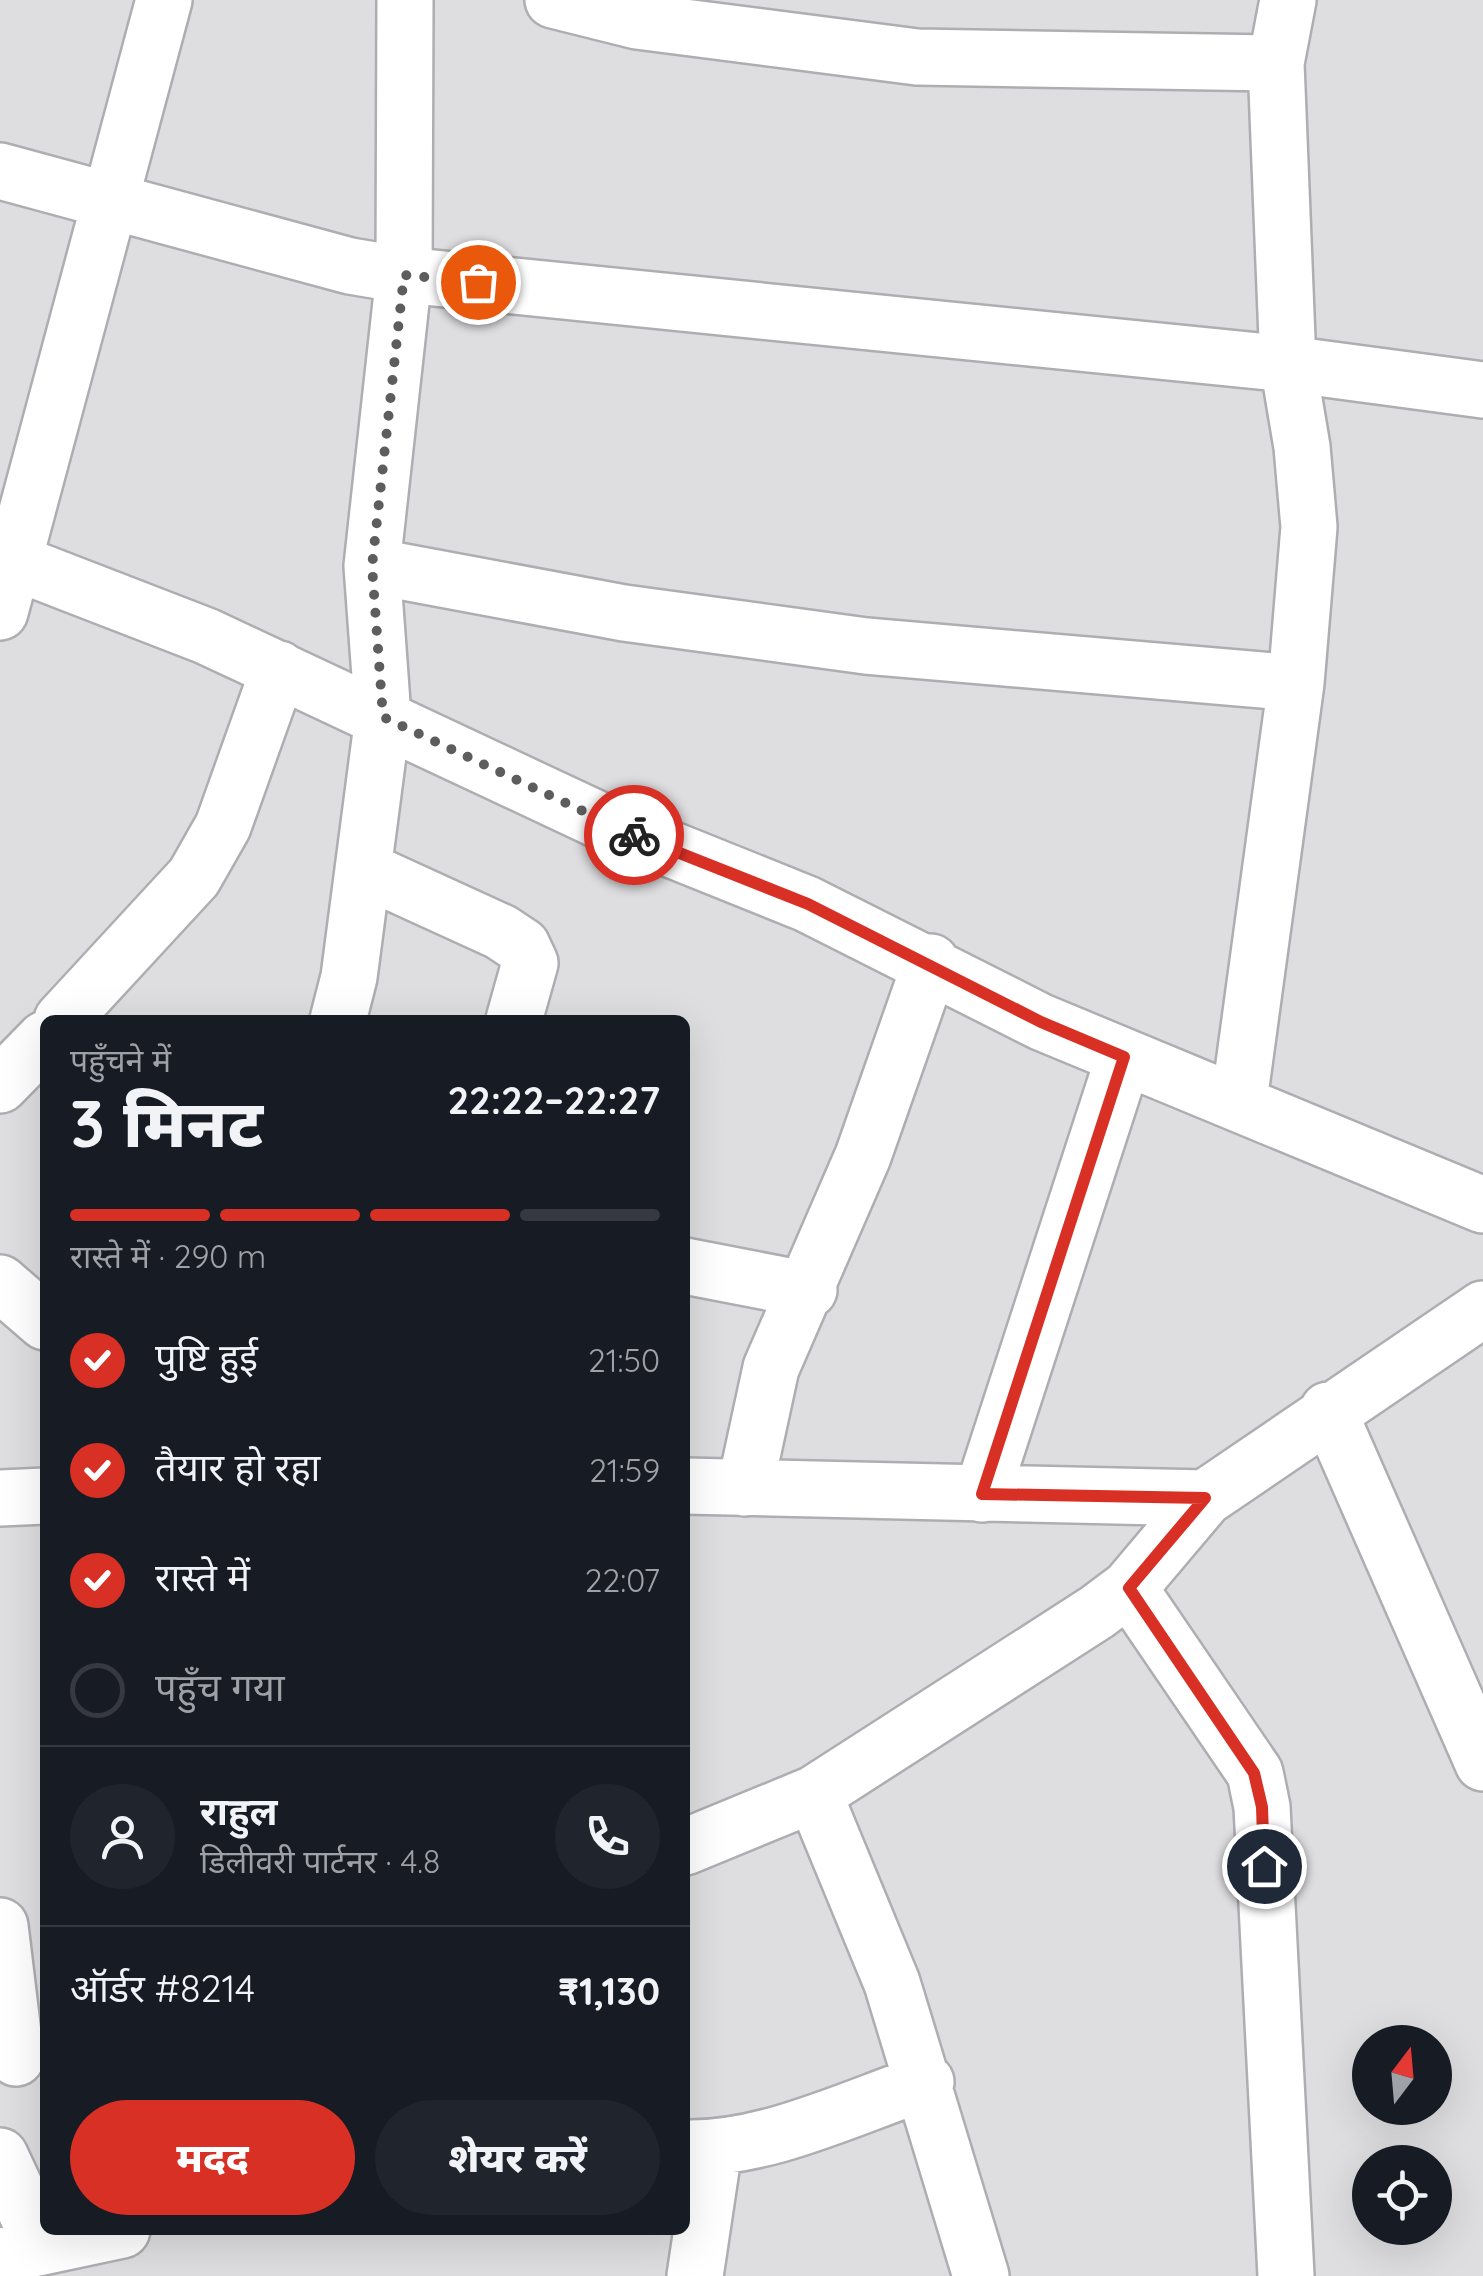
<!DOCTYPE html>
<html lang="hi">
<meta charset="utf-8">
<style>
:root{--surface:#171b24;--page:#20242c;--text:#f1f3f6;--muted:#9ea1a6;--line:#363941;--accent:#d93025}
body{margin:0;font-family:Quicksand,"Noto Sans Devanagari",sans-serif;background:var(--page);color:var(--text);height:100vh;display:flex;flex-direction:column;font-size:38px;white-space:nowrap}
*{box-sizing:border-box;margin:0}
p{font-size:32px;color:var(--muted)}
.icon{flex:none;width:55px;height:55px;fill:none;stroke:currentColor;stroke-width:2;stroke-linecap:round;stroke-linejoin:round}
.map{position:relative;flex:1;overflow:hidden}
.panel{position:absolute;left:40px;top:1015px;width:650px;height:1220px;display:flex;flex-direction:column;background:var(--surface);border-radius:15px;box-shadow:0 10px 40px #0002}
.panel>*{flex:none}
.needle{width:65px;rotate:16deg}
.buttons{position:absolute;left:1352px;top:2025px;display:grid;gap:20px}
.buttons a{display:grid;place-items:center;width:100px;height:100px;border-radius:50%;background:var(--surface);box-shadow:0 10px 40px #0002;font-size:50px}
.pin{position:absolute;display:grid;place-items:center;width:85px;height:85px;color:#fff;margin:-42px;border:5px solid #fff;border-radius:50%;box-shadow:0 2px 10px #0007}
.courier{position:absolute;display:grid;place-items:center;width:100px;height:100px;margin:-50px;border:8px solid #d93025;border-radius:50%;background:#fff;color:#222;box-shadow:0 2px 12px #0007}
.summary em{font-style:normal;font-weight:800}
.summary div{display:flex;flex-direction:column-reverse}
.summary{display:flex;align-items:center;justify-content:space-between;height:170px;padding:0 30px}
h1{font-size:65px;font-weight:800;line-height:75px}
.bar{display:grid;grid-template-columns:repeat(4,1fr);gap:15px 10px;align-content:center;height:120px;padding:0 30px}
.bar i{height:12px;border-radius:8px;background:var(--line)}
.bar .active{background:var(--accent)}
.bar p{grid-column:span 4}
.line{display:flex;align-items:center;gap:25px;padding:0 30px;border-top:2px solid var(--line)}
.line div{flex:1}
.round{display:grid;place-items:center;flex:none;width:105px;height:105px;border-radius:52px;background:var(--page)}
ol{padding:0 30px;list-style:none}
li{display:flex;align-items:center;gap:30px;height:110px}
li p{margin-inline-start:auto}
li .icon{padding:10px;border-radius:50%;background:var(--accent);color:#fff;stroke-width:4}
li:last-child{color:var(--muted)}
li i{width:55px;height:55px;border:5px solid var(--line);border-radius:50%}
.button{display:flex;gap:20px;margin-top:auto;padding:20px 30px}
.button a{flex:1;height:115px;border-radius:60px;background:var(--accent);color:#fff;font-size:40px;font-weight:800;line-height:115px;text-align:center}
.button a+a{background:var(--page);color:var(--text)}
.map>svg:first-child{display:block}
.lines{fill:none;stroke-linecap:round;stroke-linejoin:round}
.minor-casing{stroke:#aeadb1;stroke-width:60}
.minor{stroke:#fff;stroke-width:55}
.done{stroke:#5d5d5f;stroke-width:10;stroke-dasharray:0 18}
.route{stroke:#d93025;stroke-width:12}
</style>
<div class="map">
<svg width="1483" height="2276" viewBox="0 0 1483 2276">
<rect width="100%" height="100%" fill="#dedee1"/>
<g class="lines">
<defs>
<path id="minor" d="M553,0L637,21L917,57L1276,63
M0,171L350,266L404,275L1288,364L1483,390
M12,561L206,636L603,822L807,904L1041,1022L1483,1205
M372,566L624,613L866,646L1296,683
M0,612L164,0
M363,869L501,932L522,946L530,963L514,1020
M62,1020L194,877L223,826L279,669
M338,1020L349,977L383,717L372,566L404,275L405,0
M0,1085L45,1039
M1239,1101L1296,683L1309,527L1302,447L1288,364L1276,63L1288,0
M685,1266L809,1290
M0,1283L45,1322
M1328,1410L1483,1763
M685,1486L1205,1498
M745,1488L771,1368L863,1156L931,962
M982,1494L1124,1057
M0,1498L45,1496
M1129,1588L1255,1773L1262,1807L1286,2276
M814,1794L892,1983L981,2276
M685,1847L814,1794L1097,1612L1129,1588L1205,1498L1483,1309
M0,1926L16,2058
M685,2148C765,2150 850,2108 926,2082
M0,2156L42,2246
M0,2256L122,2230
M695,2276L714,2149"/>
</defs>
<use href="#minor" class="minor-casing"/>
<use href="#minor" class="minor"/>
</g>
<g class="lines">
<path class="done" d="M478,282L404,275L372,566L383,717L634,835"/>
<path class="route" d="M634,835L808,904L1041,1022L1124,1057L982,1494L1205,1498L1129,1588L1254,1773L1262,1807L1264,1866"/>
</g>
</svg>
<div class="buttons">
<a><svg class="needle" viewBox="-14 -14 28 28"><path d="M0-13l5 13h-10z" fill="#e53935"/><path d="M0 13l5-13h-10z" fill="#9ea1a6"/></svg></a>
<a><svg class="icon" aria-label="locate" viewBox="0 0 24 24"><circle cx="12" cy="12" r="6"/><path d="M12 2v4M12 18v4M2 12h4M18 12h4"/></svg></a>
</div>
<div class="pin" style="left:478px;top:282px;background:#ea580c"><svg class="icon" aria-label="bag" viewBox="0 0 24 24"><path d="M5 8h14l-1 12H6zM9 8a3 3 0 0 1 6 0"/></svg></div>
<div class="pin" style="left:1264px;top:1866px;background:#1f2937"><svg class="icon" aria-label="home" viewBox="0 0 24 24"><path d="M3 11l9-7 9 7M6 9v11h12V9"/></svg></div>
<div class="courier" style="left:634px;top:835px"><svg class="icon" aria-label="bike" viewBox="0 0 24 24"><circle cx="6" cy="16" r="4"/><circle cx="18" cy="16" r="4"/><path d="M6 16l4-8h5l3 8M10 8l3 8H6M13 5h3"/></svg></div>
<section class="panel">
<div class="summary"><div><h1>3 मिनट</h1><p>पहुँचने में</p></div><em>22:22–22:27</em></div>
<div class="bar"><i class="active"></i><i class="active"></i><i class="active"></i><i></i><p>रास्ते में · 290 m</p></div>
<ol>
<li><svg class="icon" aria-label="check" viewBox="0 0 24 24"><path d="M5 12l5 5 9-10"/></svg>पुष्टि हुई<p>21:50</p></li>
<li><svg class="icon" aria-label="check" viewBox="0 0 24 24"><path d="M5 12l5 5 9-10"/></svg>तैयार हो रहा<p>21:59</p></li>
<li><svg class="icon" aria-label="check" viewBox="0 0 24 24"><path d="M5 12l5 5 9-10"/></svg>रास्ते में<p>22:07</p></li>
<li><i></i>पहुँच गया</li>
</ol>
<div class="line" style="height:180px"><a class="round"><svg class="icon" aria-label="person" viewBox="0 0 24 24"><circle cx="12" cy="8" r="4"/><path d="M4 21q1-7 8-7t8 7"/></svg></a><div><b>राहुल</b><p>डिलीवरी पार्टनर · 4.8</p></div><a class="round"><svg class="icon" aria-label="phone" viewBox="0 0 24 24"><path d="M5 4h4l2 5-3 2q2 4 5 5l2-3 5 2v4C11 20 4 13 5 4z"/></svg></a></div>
<div class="line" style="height:130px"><div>ऑर्डर #8214</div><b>₹1,130</b></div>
<div class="button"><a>मदद</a><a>शेयर करें</a></div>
</section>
</div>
